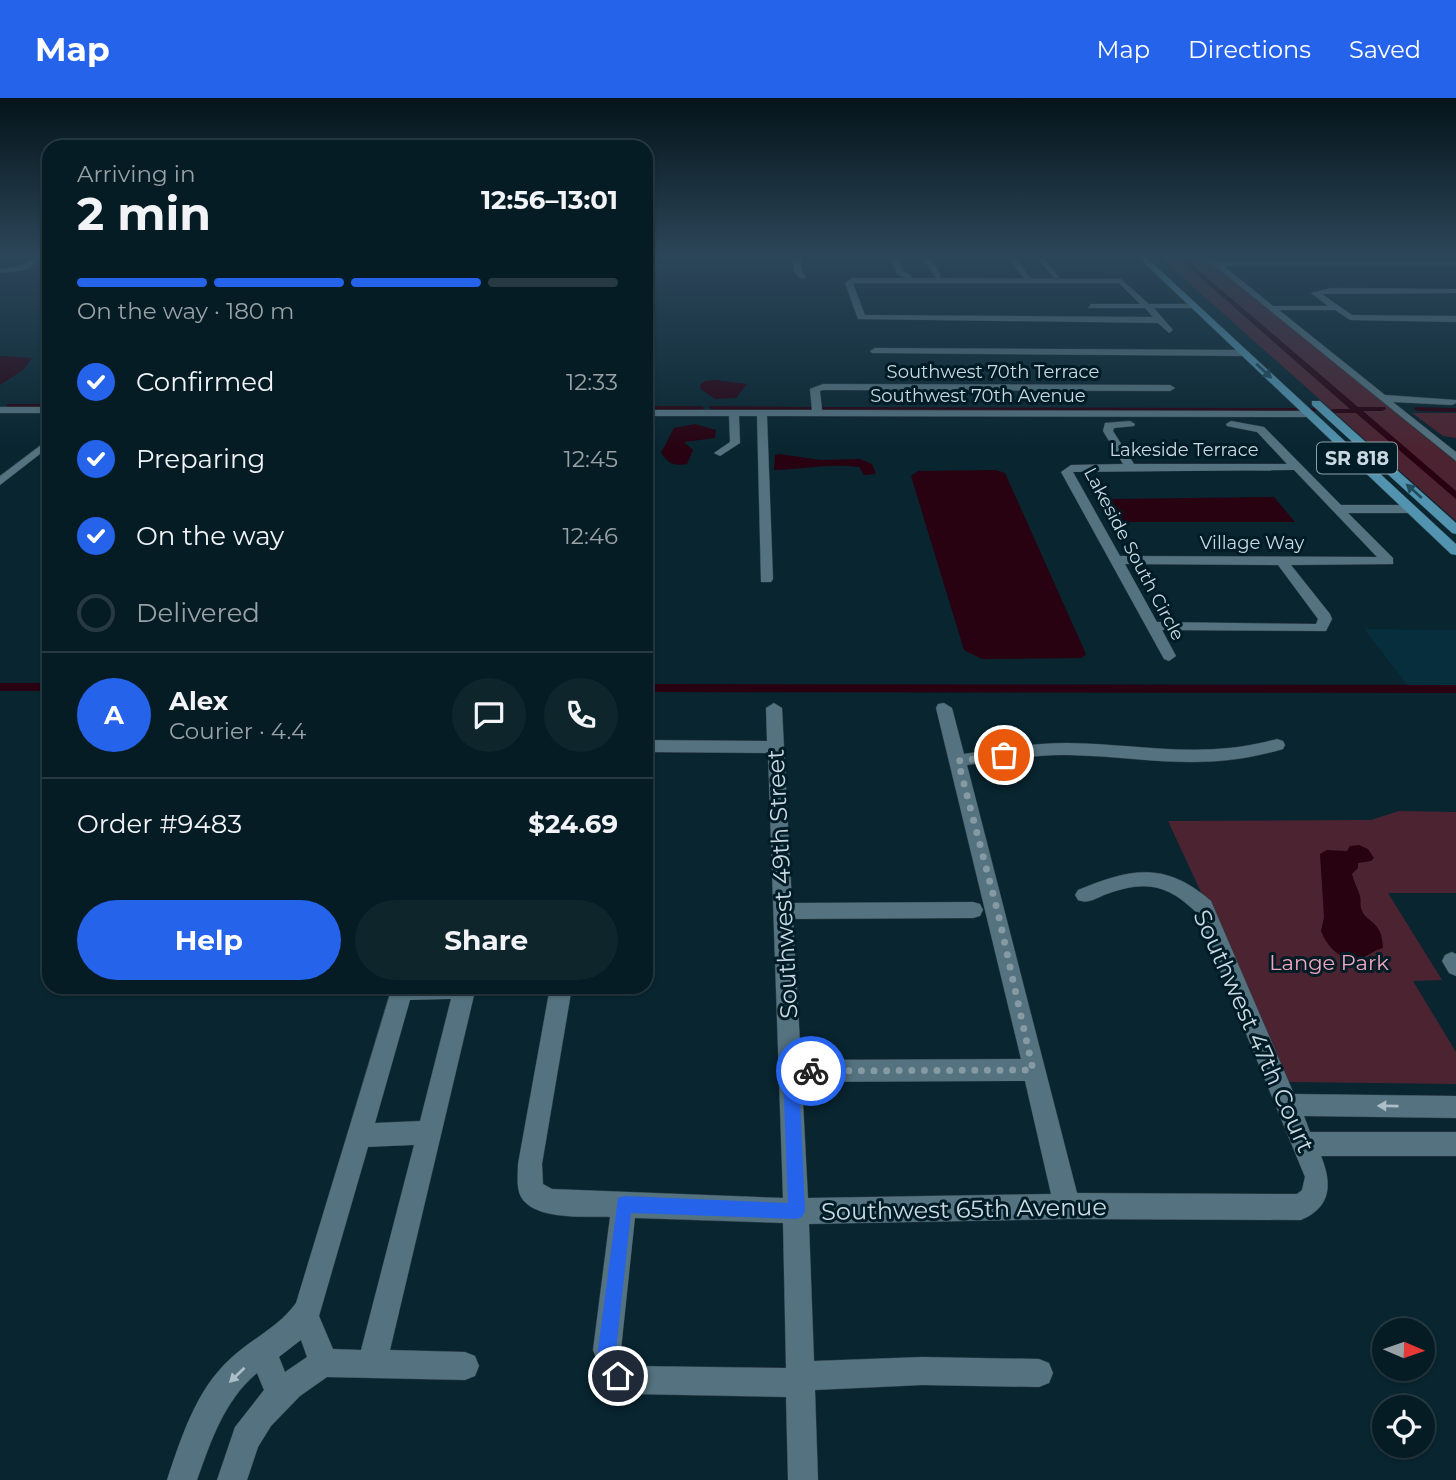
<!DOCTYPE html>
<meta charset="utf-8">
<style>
:root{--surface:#061c24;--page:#0f252c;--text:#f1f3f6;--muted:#98a1a6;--line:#273a41;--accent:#2563eb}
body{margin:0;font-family:Montserrat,sans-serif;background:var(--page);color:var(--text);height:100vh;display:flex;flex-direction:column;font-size:26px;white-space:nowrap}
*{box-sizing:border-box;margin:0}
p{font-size:23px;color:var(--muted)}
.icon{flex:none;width:38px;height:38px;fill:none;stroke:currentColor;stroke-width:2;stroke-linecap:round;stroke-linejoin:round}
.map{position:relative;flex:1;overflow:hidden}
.panel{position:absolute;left:42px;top:42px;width:611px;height:854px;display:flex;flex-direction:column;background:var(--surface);border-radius:21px;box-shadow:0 2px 5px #0004,0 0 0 2px var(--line)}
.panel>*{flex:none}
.needle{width:46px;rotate:92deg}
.controls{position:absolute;left:1372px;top:1220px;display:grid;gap:14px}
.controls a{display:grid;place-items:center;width:63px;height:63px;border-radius:50%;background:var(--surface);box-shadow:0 2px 5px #0004,0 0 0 2px var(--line);font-size:35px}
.pin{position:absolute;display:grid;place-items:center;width:60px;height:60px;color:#fff;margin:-30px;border:4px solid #fff;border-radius:50%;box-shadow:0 2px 7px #0007}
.courier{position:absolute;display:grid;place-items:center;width:70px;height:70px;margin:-35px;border:5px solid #2563eb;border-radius:50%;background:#fff;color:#222;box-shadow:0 2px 9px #0007}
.overview em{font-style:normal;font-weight:700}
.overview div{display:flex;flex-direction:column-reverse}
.overview{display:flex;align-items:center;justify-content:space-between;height:119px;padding:0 35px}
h1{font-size:46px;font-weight:700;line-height:52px}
.bar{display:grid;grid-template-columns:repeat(4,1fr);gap:10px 7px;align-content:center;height:84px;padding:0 35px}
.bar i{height:9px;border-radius:5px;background:var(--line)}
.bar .selected{background:var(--accent)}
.bar p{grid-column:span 4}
.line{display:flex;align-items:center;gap:18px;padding:0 35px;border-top:2px solid var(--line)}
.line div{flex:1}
.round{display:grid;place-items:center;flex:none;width:74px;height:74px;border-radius:37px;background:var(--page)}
ol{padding:0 35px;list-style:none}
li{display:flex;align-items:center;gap:21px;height:77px}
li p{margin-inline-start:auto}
li .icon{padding:7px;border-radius:50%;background:var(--accent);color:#fff;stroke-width:4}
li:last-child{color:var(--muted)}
li i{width:38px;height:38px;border:4px solid var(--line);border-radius:50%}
.cta{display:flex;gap:14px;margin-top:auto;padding:14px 35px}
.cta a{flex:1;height:80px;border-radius:42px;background:var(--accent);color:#fff;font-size:28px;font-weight:700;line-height:80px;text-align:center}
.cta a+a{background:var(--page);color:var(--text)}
header{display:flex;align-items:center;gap:42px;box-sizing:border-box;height:98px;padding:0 35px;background:var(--accent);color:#fff}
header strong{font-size:33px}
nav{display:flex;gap:38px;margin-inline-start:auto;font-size:24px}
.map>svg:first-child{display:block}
.built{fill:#072e3d}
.green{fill:#4c2431}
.water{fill:#280211}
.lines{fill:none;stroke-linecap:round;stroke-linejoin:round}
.canal{fill:#280211;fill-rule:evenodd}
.minor-casing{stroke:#303e46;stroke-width:1}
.major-casing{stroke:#303e46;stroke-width:1}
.minor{fill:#54727f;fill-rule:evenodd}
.major{fill:#5294af;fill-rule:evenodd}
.oneway{fill:#214c5d}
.oneway2{fill:#acbfc8}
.route{fill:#2563eb}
.done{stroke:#869aa3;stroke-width:7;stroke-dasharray:0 12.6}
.labels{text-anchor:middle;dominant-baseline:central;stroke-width:6;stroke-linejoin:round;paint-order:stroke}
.far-street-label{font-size:18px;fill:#cad9e1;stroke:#001c26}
.shield{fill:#001c26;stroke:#8da0a9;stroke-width:2}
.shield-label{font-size:19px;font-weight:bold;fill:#cad9e1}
.park-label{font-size:21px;fill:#f5a6bd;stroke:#001c26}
.near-street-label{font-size:24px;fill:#cad9e1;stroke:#001c26}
</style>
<header>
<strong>Map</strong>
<nav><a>Map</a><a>Directions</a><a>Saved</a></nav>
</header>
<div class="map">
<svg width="1456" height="1382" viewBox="0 0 1456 1382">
<rect width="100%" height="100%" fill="#082530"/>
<path class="built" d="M1364,531L1456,532V588L1409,589Z"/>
<path class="green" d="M1160,159H1205L1456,364V423Z
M1412,315H1456V340L1443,338Z
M1399,713L1456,714V795H1388L1442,882L1413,883L1456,954V986L1289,984L1168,723L1371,722Z"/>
<path class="water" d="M0,258L32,260L23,272L0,287Z
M715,282L747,286L736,300L715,301L701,291L700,287L705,283Z
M695,326L716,332L715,340L684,344L693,352L687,366C674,368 669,366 661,355L674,330Z
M779,356L821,362L860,361L872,366L876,376L864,377L859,369C830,365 803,371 774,372L775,357Z
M996,372L1005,375L1086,556L1082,560L982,561L964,552L911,378L918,373Z
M1274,399L1295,424H1124L1110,401Z
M1359,747L1368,751L1374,760L1371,763L1358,765V770L1352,776C1354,784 1358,791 1360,798C1361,802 1360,806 1361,810C1365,826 1382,820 1383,850C1375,852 1369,857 1362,860C1343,866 1327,849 1321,833L1324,819L1320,756L1327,752L1347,753L1350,748Z"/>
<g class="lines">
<path class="canal" d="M1177,159H1183L1358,309H1385L1386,311L1382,313H1363L1456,393V401L1356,315H1330L1329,313L1333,311H1350Z
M7,306H49V310H7Z
M646,308H701L705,310L701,312H646Z
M710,308L811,309L815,311L811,313L713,312L709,310Z
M823,309L1296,310L1300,312L1296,314L820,313V309Z
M1415,309L1456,310V314L1418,313L1414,311Z
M1313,310H1318L1319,312L1310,314V310Z
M0,585H49V593H0Z
M646,586L1456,587V595L646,594Z"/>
<defs>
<path id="minor" d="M37,159H46L25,172L0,175V171L20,168Z
M793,159H801L802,173L806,180H800L794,174Z
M889,159H897L903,173L912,178L910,180H936L922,159H930L941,178L938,180L1121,181L1149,206H1195L1199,208L1195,210H1154L1173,232L1169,235L1158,225L858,221L845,185L852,180H906L897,176ZM853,185H1119L1140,206H1091L1088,210H1145L1153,219L867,217H865Z
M1007,159H1015L1030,180H1024Z
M1037,159H1043L1060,180H1054Z
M1204,159H1212L1218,164H1456V168H1224L1273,208H1328L1311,195L1331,190L1456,191V195L1322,196L1352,217L1456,218V224L1350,222L1335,212H1279L1385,297L1456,302V305L1452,307L1393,304L1456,354V363Z
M875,250L1245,252L1250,255L1245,258L872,255L870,253Z
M823,286L1170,287L1175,290L1170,293L823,292L820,293L822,312L1310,313L1315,316L1310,319L767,318L773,481L771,484H761L757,318H739L740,345L720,358L714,355L730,344L729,318H646V312H812L810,291Z
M0,309H49V315H0Z
M1130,323L1135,326L1134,328L1114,330L1113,333L1134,366H1287L1257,334L1227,328L1226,326L1231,323L1264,329L1341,407H1411L1417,411L1411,415H1348L1393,460V466L1291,467L1330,516L1332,521L1326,533L1162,532L1176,558L1169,563L1164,561L1061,374L1071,367L1123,366L1103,333L1105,325ZM1294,372L1377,459L1120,458L1073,374ZM1125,466L1278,467L1318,521L1316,526L1157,524Z
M49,341V349L0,387V378Z
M774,605L782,610L792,805L973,804L980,806L983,812L980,818L973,820L793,821L801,962L1021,961L936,610L938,606L944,605L952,610L964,656C998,651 1033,645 1067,645C1142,646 1201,662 1277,641L1283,643L1285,647L1283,651C1203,675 1148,659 1069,657C1035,656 1001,663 967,667L1077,1095L1297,1096L1302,1092L1305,1079L1196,814C1166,785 1144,782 1104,797C1095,801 1088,806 1078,802L1075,797L1078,792C1131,770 1165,763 1211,803L1294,996L1456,998V1020L1304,1018L1310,1034H1456V1058H1321C1332,1085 1332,1109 1301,1122L1067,1121L809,1126L814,1263L922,1259L1039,1261L1049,1265L1053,1275L1049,1285L1039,1289L922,1287L815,1292L818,1382H788L786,1299L632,1296L604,1281L593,1252L610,1119C586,1118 535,1123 521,1099C516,1090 518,1076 518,1066L550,889H572L542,1066L543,1086L552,1091L783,1100L768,655L646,654V642L767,643L766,610ZM1025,983L1051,1096L808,1100L802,984ZM635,1120L783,1125L786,1270L633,1268L625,1261L621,1252Z
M1452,854L1456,856V878L1449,875L1442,863L1445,857Z
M392,889H476L390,1252L465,1254L475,1258L479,1268L475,1278L465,1282L327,1279L300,1298L271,1328L258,1349L247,1382H217L235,1329L264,1292L257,1275C224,1303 211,1343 197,1382H167C181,1340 196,1292 230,1261C251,1241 279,1229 296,1205ZM451,901L420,1023L375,1025L410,902ZM414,1047L361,1252L333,1251L319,1218L368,1049ZM301,1242L307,1259L285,1274L279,1259Z"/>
<path id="major" d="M1138,159H1146L1456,446V457L1451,456Z
M1312,303H1320L1456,425V436L1452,435L1312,307Z"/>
</defs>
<use href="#minor" class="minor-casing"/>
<use href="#major" class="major-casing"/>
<use href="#minor" class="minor"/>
<use href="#major" class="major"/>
</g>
<defs><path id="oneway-solid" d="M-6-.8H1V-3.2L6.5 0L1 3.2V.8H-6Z" transform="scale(1.75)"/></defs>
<g class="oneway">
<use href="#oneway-solid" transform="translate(1264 273) rotate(43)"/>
<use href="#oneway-solid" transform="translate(1414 393) rotate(-138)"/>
</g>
<g class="oneway2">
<use href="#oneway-solid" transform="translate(1388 1008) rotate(-179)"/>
<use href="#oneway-solid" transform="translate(237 1277) rotate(136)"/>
</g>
<linearGradient id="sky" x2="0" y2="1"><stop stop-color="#04141a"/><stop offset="0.45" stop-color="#2c4659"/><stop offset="1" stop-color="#2c4659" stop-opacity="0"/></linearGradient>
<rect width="1456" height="352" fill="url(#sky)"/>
<path class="route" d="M791,966H811L818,973L811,980H799L805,1113L802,1119L796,1121L631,1115L616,1252L628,1278L625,1284L618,1287C604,1281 601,1266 598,1252L618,1100L624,1098L788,1105L783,973Z"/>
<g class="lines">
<path class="done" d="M811,973L1033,972L998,815L958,663L1004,657"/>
</g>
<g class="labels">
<g class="far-street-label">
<text x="993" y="274">Southwest 70th Terrace</text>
<text x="978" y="298">Southwest 70th Avenue</text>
<text x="1184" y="352">Lakeside Terrace</text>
<text x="1252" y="445">Village Way</text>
<text transform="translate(1134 456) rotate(62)">Lakeside South Circle</text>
</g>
<rect class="shield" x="1317" y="344.5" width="80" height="31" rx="5"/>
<g class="shield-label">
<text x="1357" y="360">SR 818</text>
</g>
<g class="park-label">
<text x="1329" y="864">Lange Park</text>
</g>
<g class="near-street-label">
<text transform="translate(782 786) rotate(-93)">Southwest 49th Street</text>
<text transform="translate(1254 933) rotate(66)">Southwest 47th Court</text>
<text transform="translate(964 1111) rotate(-1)">Southwest 65th Avenue</text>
</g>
</g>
</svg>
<div class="controls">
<a><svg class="needle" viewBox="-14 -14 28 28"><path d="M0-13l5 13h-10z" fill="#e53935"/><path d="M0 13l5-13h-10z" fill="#98a1a6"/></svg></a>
<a><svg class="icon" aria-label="locate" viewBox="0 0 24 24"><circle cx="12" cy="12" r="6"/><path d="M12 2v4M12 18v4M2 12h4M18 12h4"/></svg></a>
</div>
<div class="pin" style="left:1004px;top:657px;background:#ea580c"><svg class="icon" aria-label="bag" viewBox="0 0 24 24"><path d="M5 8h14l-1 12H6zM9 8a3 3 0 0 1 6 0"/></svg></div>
<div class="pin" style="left:618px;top:1278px;background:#1f2937"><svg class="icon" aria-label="home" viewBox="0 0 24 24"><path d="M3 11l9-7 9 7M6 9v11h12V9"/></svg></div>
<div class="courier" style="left:811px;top:973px"><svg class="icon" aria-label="bike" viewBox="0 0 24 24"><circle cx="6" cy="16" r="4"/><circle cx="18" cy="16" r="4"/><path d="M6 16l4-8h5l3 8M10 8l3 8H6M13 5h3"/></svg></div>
<section class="panel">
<div class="overview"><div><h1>2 min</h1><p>Arriving in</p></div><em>12:56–13:01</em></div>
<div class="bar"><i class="selected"></i><i class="selected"></i><i class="selected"></i><i></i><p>On the way · 180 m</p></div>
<ol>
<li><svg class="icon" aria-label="check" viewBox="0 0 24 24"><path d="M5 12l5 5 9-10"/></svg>Confirmed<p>12:33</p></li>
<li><svg class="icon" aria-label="check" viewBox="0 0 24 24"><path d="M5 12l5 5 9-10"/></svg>Preparing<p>12:45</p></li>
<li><svg class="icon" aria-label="check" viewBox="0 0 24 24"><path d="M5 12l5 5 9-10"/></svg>On the way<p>12:46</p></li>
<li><i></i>Delivered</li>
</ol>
<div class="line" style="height:126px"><b class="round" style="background:var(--accent);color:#fff">A</b><div><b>Alex</b><p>Courier · 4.4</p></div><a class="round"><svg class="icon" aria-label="chat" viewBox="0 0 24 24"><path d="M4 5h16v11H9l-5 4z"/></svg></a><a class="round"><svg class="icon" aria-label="phone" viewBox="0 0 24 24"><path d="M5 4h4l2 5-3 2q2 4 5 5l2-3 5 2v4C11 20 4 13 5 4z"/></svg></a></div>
<div class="line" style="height:91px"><div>Order #9483</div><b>$24.69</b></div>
<div class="cta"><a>Help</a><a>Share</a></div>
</section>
</div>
